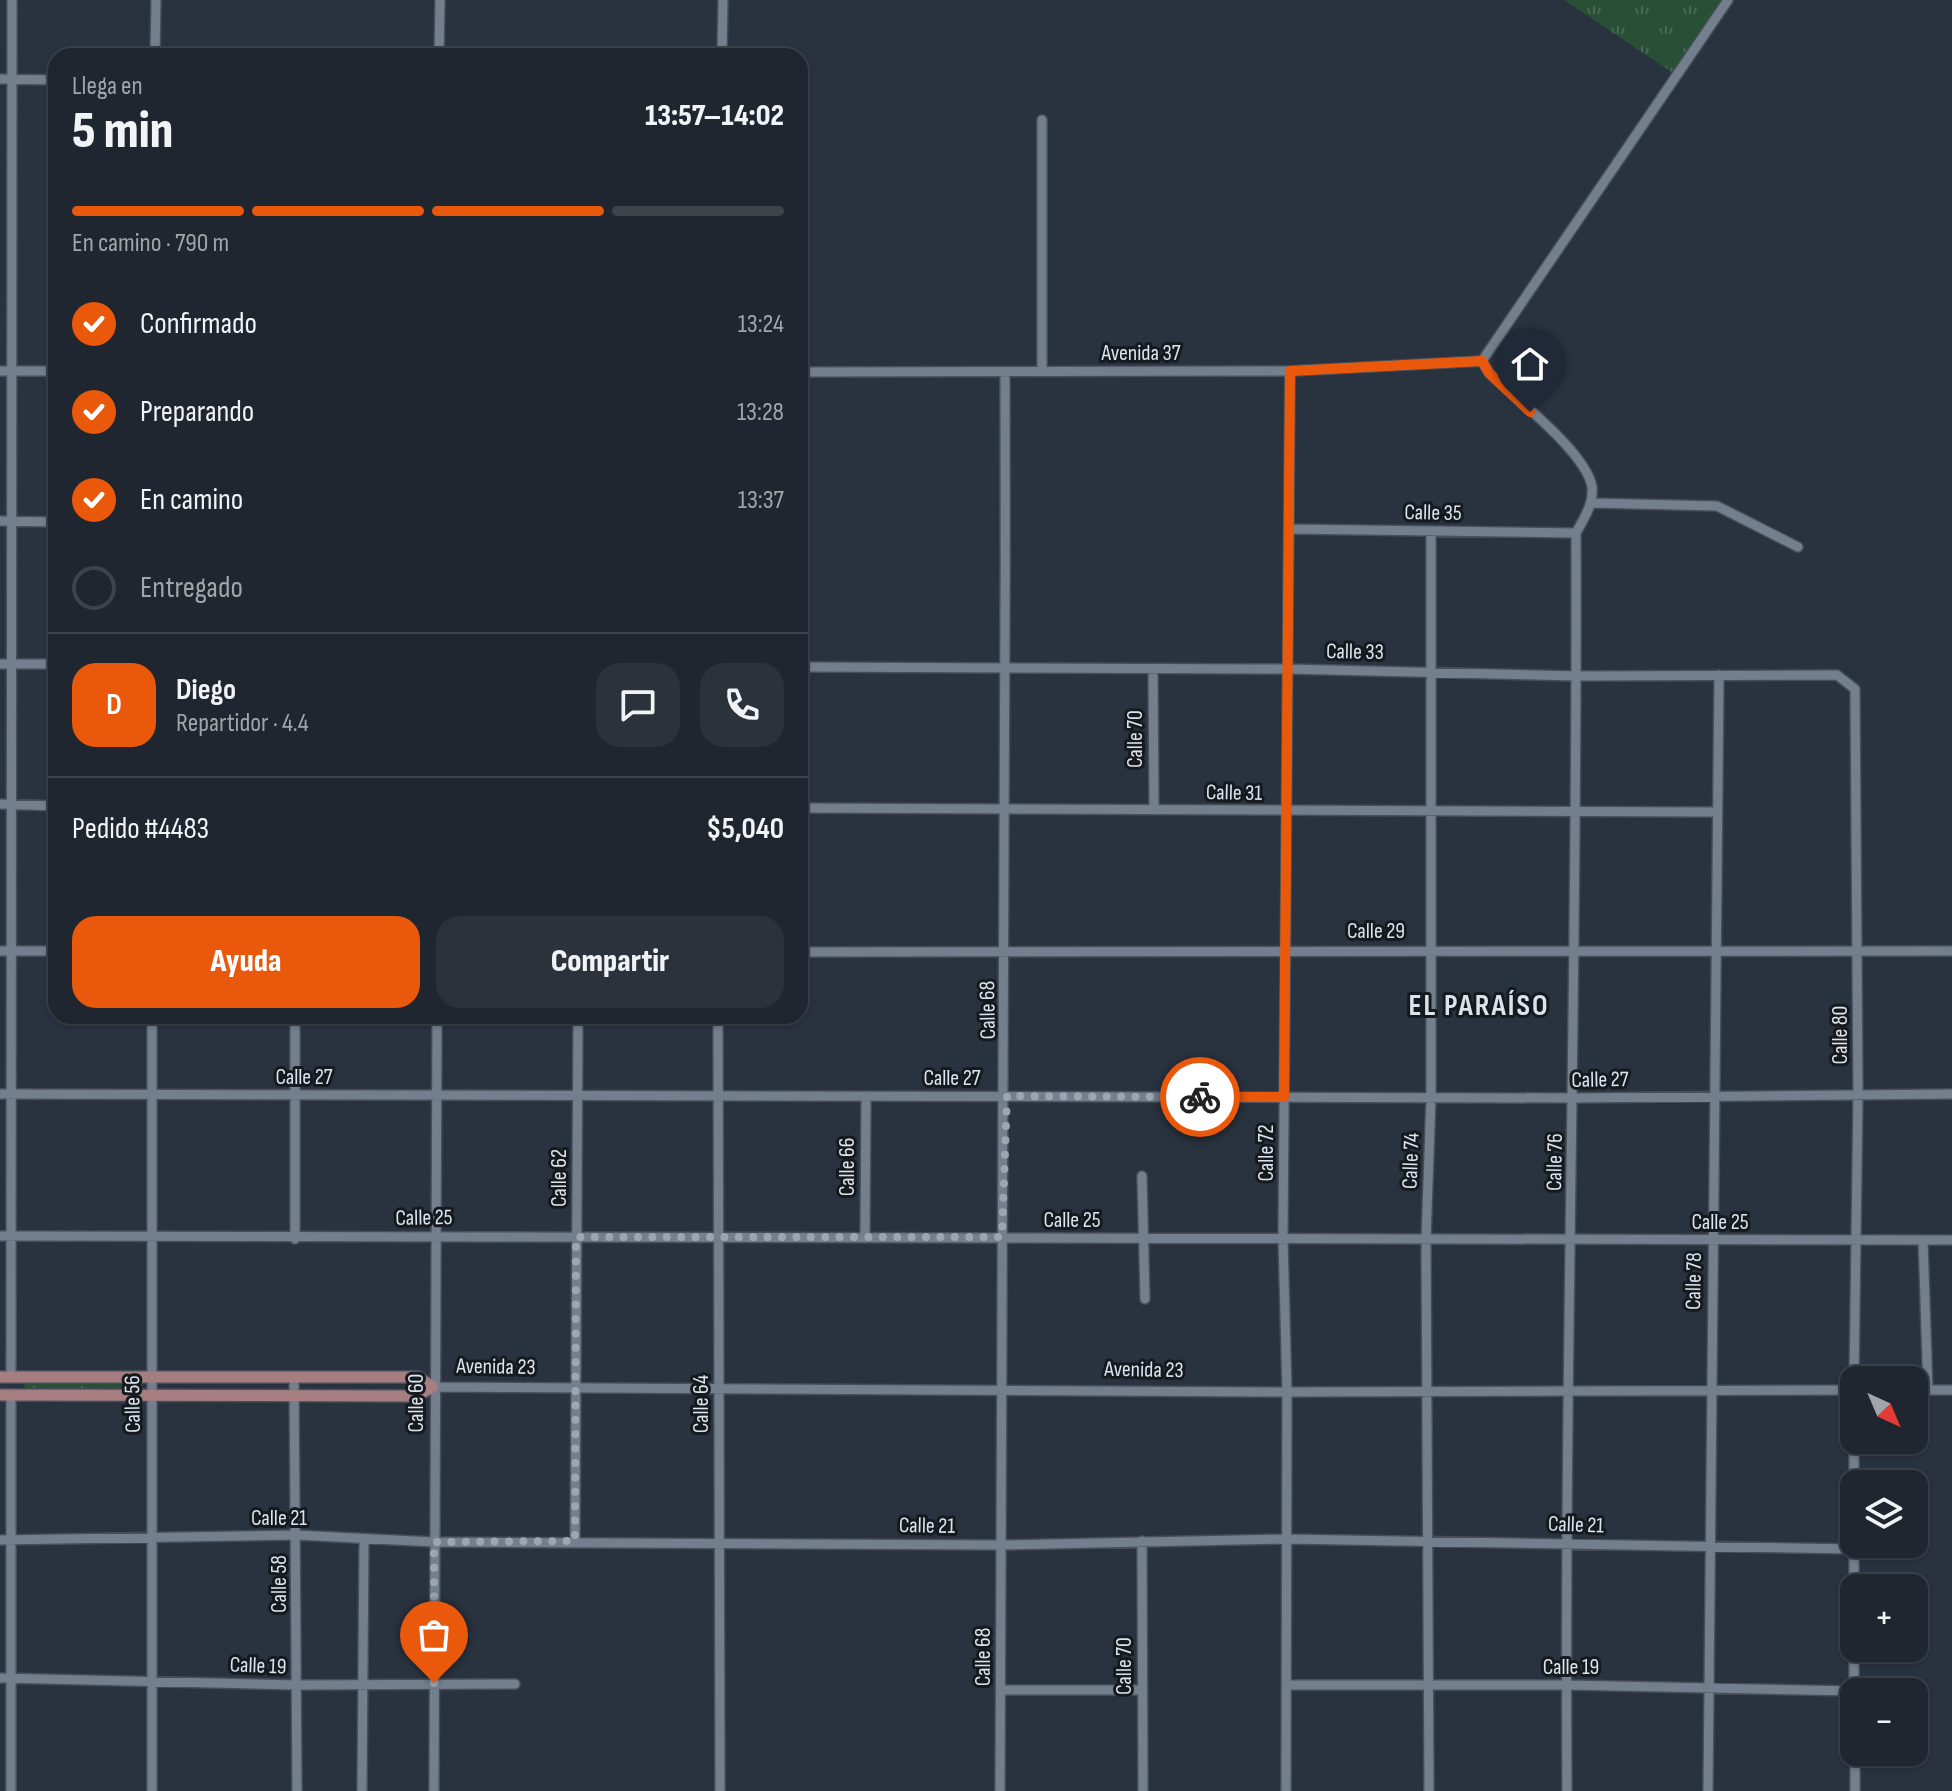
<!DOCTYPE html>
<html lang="es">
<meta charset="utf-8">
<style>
:root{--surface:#1f262f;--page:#2c323b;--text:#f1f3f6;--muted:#a1a5aa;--line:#3c434b;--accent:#ea580c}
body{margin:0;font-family:"Sofia Sans Condensed",sans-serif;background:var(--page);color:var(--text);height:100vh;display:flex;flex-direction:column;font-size:30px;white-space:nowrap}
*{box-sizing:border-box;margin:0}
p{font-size:26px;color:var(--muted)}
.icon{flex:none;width:44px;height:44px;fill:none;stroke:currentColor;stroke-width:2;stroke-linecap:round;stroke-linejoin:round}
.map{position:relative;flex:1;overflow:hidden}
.drawer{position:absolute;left:48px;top:48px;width:760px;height:976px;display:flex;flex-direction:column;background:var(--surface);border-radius:24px;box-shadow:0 2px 6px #0004,0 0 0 2px var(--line)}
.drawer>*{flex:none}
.needle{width:52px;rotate:136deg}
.buttons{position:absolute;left:1840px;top:1366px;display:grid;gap:16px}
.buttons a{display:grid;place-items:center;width:88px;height:88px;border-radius:16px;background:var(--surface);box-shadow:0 2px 6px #0004,0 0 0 2px var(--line);font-size:40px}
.pin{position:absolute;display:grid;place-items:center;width:68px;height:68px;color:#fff;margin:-82px -34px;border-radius:50% 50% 50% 0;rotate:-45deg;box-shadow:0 0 8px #0007}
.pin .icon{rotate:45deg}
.courier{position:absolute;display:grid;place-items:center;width:80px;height:80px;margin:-40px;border:6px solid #ea580c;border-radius:50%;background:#fff;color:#222;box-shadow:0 2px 10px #0007}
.overview em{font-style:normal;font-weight:800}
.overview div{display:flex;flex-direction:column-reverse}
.overview{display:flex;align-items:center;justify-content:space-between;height:136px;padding:0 24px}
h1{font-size:52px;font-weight:800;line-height:60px}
.bar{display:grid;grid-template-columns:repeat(4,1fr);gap:12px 8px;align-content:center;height:96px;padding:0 24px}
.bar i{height:10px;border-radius:6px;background:var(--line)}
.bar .current{background:var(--accent)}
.bar p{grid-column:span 4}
.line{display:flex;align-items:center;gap:20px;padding:0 24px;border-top:2px solid var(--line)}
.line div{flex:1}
.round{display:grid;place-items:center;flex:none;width:84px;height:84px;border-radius:24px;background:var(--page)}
ol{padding:0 24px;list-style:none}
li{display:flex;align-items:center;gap:24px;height:88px}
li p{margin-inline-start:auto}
li .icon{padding:8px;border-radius:50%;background:var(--accent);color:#fff;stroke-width:4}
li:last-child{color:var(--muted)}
li i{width:44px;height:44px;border:4px solid var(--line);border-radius:50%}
.action{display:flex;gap:16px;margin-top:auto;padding:16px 24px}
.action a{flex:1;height:92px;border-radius:24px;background:var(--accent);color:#fff;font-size:32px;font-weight:800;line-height:92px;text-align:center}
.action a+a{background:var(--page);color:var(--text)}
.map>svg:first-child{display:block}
.grass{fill:url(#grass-tufts)}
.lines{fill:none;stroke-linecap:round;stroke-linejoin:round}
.minor-casing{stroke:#464e59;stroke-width:12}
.major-casing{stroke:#464e59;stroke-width:14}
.minor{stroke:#737f8d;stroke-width:9}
.major{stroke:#a67d81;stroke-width:11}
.done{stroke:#9ea5af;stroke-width:8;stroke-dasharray:0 14.4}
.route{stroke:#ea580c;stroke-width:10}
.labels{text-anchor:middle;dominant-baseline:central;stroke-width:6;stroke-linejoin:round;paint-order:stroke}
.street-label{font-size:22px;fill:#dde3ec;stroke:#151a1f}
.district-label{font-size:30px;font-weight:bold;letter-spacing:2px;fill:#dde3ec;stroke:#151a1f}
</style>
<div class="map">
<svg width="1952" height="1791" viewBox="0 0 1952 1791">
<defs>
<pattern id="grass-tufts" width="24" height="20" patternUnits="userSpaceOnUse" patternTransform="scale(2)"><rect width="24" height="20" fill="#294f36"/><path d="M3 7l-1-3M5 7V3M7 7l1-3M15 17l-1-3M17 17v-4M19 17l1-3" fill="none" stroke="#486853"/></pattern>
</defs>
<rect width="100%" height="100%" fill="#29323f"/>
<path class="grass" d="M1564,0H1722L1673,73Z
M24,1381L140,1382L142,1386L139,1390H25Z"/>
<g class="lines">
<defs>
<path id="minor" d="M155,56L156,0
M439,56L440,0
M722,56L723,0
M0,79L56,80
M1042,120V371
M1482,361L1489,373C1515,398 1587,453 1592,487C1594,504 1584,518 1576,533C1578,952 1564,1372 1567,1791
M1482,361L1728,0
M0,371H56
M800,372L1290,371L1482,361
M1592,503L1717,506L1798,547
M0,521L56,522
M1289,529L1576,533
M0,664H56
M800,667L1288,669L1577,676L1837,675L1855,689L1858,1095L1854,1380
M1153,669L1154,810
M0,804L56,806
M800,808L1715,812
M0,951H56
M800,952L1952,951
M295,1016V1239
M718,1016L720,1791
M0,1094L1574,1098L1952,1094
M1142,1176L1145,1299
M0,1236L1952,1240
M865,1238L866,1096
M1923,1240L1928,1390
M11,1377L12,0
M294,1377L297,1791
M433,1387L1287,1392L1854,1390
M1914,1390H1952
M11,1395V1791
M1854,1440V1484
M0,1540L296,1535L434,1542L1001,1545L1287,1539L1854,1549
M575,1541L578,1016
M1142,1541L1143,1791
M1854,1588V1544
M1854,1648V1692
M0,1678L297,1685L515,1684
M1287,1685H1566L1854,1691
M1001,1690H1142
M1855,1752V1791
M152,1791V1016
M362,1791L364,1539
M434,1791L437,1016
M1000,1791C1003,1318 1006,845 1005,372
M1286,1791L1287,1392L1283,1239L1290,371
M1429,1791L1426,1239L1431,1098V532
M1708,1791L1719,675"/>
<path id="major" d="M0,1377H418L433,1387L416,1396L0,1395"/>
</defs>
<use href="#minor" class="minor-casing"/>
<use href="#major" class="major-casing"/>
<use href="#minor" class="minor"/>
<use href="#major" class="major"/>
</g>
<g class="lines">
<path class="done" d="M434,1683V1542L575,1541L576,1237H1002L1007,1096L1200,1097"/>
<path class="route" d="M1200,1097H1284L1290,371L1482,361L1489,373L1530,412"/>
</g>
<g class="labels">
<g class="street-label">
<text x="1141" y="353">Avenida 37</text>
<text transform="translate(1433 513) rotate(1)">Calle 35</text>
<text transform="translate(1355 652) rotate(1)">Calle 33</text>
<text transform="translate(1135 739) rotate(-90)">Calle 70</text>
<text transform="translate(1234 793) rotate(1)">Calle 31</text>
<text x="1376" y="931">Calle 29</text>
<text transform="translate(988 1010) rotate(-91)">Calle 68</text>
<text transform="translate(1840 1035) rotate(-90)">Calle 80</text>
<text x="304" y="1077">Calle 27</text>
<text x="952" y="1078">Calle 27</text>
<text transform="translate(1600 1080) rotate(-1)">Calle 27</text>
<text transform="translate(1266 1153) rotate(-90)">Calle 72</text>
<text transform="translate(1411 1161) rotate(-88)">Calle 74</text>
<text transform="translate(1555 1162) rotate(-89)">Calle 76</text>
<text transform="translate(847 1167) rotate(-90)">Calle 66</text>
<text transform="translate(559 1178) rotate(-90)">Calle 62</text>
<text transform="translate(424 1218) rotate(-1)">Calle 25</text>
<text x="1072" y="1220">Calle 25</text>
<text x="1720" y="1222">Calle 25</text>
<text transform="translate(1694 1281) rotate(-89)">Calle 78</text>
<text transform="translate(496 1367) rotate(1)">Avenida 23</text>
<text transform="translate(1144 1370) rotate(1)">Avenida 23</text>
<text transform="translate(416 1403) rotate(-90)">Calle 60</text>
<text transform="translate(133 1404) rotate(-91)">Calle 56</text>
<text transform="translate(701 1404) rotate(-90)">Calle 64</text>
<text x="279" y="1518">Calle 21</text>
<text transform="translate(1576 1525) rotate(2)">Calle 21</text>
<text transform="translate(927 1526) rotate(1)">Calle 21</text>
<text transform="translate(279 1584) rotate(-90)">Calle 58</text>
<text transform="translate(983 1657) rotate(-90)">Calle 68</text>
<text transform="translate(258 1666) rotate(2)">Calle 19</text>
<text transform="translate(1124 1666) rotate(-90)">Calle 70</text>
<text x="1571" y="1667">Calle 19</text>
</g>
<g class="district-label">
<text x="1479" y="1006">EL PARAÍSO</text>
</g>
</g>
</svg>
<div class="buttons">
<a><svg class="needle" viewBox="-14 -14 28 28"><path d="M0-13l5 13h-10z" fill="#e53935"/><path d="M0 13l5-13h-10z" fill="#a1a5aa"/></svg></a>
<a><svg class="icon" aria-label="layers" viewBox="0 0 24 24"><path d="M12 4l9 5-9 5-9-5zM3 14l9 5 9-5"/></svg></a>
<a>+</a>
<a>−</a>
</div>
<div class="pin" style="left:434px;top:1683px;background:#ea580c"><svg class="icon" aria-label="bag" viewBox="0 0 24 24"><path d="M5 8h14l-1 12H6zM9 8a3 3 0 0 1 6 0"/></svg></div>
<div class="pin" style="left:1530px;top:412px;background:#1f2937"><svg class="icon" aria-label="home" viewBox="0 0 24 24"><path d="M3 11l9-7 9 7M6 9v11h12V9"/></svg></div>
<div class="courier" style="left:1200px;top:1097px"><svg class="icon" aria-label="bike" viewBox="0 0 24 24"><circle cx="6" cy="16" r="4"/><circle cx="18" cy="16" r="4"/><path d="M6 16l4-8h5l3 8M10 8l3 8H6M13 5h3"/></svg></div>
<section class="drawer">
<div class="overview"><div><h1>5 min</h1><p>Llega en</p></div><em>13:57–14:02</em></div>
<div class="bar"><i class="current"></i><i class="current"></i><i class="current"></i><i></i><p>En camino · 790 m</p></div>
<ol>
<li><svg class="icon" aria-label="check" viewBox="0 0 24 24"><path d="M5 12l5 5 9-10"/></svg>Confirmado<p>13:24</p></li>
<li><svg class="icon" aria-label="check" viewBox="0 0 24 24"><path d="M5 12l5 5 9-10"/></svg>Preparando<p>13:28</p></li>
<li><svg class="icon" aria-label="check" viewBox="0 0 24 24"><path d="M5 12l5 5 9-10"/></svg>En camino<p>13:37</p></li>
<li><i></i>Entregado</li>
</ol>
<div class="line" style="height:144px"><b class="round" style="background:var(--accent);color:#fff">D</b><div><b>Diego</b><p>Repartidor · 4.4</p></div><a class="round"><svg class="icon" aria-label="chat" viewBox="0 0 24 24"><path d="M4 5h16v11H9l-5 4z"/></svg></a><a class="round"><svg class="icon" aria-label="phone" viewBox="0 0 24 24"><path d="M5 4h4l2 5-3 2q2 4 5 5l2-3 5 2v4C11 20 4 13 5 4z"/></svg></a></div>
<div class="line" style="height:104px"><div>Pedido #4483</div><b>$5,040</b></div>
<div class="action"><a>Ayuda</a><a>Compartir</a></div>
</section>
</div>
